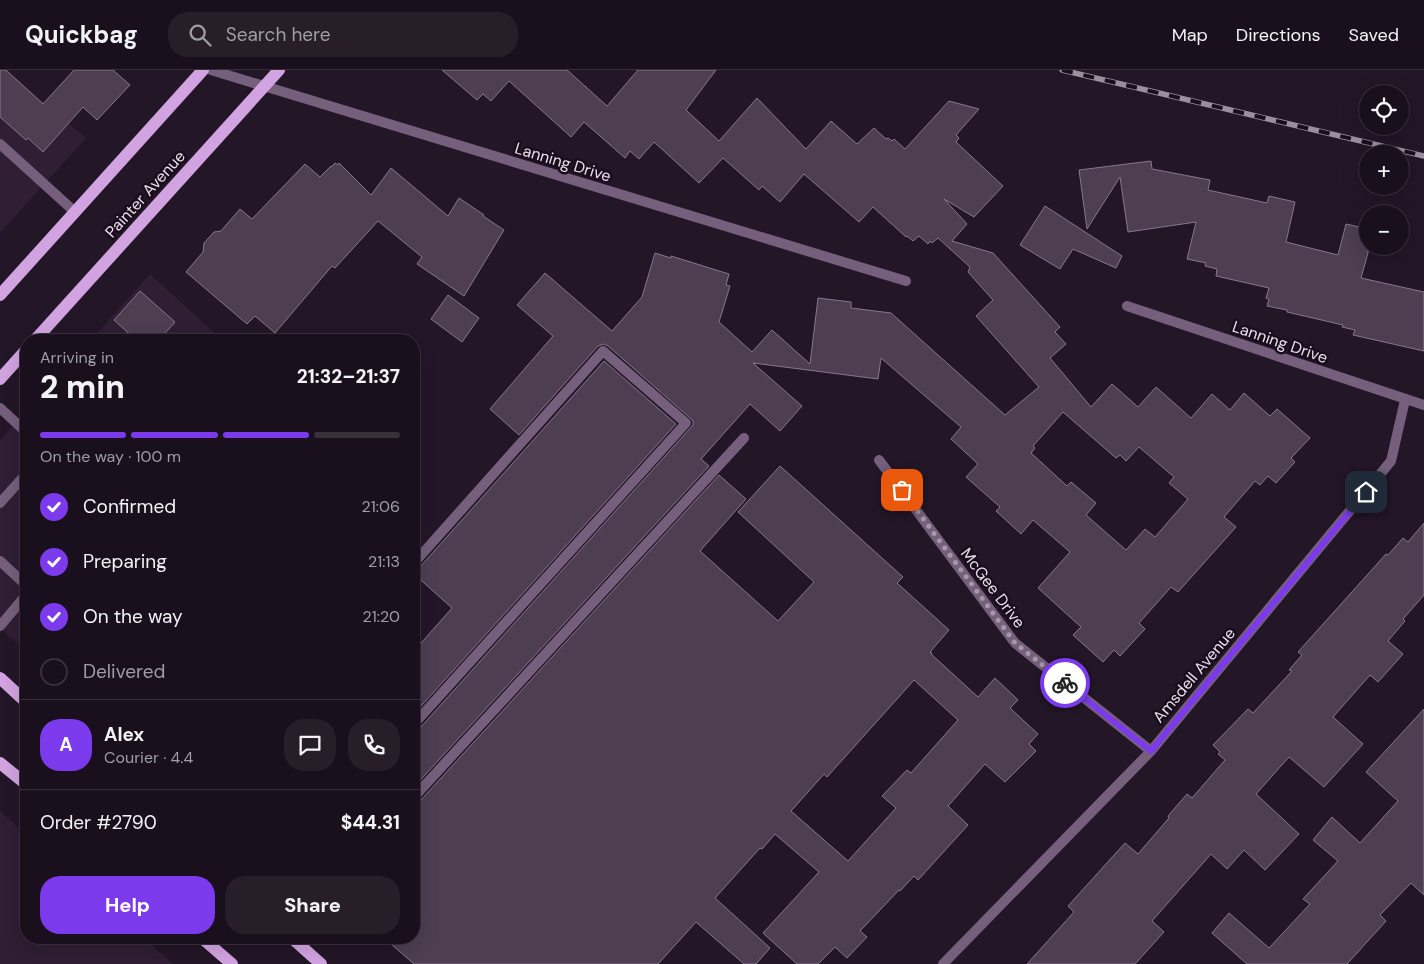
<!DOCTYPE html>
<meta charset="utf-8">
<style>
:root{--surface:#1a101d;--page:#271e2a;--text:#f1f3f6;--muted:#9f9da4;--line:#38303b;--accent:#7c3aed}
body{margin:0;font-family:"DM Sans",sans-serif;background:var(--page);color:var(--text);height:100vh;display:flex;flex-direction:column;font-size:19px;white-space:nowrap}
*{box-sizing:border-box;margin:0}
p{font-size:16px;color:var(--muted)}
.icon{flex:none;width:28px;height:28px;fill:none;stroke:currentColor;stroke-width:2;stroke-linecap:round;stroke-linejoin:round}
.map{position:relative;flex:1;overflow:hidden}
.sheet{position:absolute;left:20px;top:264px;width:400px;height:610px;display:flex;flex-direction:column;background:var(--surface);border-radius:20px;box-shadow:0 5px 20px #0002,0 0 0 1px var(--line)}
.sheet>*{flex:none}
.tools{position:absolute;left:1359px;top:15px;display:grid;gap:10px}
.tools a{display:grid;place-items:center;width:50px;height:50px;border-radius:50%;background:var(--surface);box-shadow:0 5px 20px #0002,0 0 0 1px var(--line);font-size:25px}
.pin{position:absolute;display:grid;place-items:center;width:42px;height:42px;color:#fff;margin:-21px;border-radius:10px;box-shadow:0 2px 8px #0006}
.courier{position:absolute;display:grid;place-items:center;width:50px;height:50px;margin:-25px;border:4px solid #7c3aed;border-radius:50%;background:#fff;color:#222;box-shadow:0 1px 6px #0007}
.head em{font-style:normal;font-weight:800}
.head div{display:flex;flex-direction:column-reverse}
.head{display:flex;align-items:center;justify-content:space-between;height:85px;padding:0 20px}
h1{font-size:32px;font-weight:800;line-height:38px}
.bar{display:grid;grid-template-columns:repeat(4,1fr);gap:8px 5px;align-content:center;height:60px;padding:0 20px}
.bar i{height:6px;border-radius:4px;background:var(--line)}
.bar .current{background:var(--accent)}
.bar p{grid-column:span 4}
.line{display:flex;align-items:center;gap:12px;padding:0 20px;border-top:1px solid var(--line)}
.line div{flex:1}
.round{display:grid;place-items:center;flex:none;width:52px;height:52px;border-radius:20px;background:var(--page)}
ol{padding:0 20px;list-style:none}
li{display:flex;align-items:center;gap:15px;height:55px}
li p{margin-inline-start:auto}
li .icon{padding:5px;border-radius:50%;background:var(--accent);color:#fff;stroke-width:4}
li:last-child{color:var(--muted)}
li i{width:28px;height:28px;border:2px solid var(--line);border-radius:50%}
.cta{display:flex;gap:10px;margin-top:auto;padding:10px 20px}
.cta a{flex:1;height:58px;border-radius:20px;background:var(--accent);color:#fff;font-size:20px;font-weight:800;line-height:58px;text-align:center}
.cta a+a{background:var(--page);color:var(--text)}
header{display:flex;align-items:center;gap:30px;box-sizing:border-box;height:70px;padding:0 25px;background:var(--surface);border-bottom:1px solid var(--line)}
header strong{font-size:24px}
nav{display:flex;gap:28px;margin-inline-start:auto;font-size:18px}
.search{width:350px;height:45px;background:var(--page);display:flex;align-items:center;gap:12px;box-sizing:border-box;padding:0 18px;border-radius:20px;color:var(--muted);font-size:19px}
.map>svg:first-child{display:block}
.built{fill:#2f1e34}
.building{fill:#4d3e52;stroke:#87778c;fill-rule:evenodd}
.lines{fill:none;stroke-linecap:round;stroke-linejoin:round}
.service{stroke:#755f7c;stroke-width:10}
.minor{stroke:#755f7c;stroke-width:10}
.primary{stroke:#d1a3e0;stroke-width:12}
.rail-casing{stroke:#998f9d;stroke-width:5.5}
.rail{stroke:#1a0d1d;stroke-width:4;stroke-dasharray:11;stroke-linecap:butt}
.done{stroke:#a499a7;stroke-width:5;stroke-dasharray:0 9}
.route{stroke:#7c3aed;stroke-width:6}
.labels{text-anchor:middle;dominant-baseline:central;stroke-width:5;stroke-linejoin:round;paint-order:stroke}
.street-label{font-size:16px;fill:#e9e0ec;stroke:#1a0d1d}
</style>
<header>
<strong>Quickbag</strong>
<div class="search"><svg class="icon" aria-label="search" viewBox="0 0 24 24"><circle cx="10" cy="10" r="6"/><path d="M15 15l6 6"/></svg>Search here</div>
<nav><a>Map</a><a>Directions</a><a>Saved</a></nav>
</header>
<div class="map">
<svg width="1424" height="894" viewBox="0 0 1424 894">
<rect width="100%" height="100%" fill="#231627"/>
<path class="built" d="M0,0H6L86,68L0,163Z
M150,204L222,270H91Z
M26,341V581L0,558V370Z
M0,741L26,764V868H143L173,894H0Z"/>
<path class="building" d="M0,0H6L43,34L74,0H113L130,15L97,50L83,37L43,82L28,68L26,70L0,47Z
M442,0H567L607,36L638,0H716L686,40L719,71L757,28L806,79L831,51L857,74L874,58L886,69L888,68L892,71L894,69L905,79L949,31L979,39L956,65L959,68L956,72L1003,116L974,147L944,129L967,154L952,171L993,183L1060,257L1055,262L1066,274L1050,288L1091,337L1112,314L1138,337L1156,317L1191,348L1212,324L1230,340L1244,323L1270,346L1277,339L1310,368L1291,388L1295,392L1276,413L1268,406L1260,415L1255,411L1224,447L1236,457L1178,522L1171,517L1139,553L1145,559L1120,586L1114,580L1103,592L1073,565L1081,557L1038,518L1070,482L1033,450L1021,464L996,441L1000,437L966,407L978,394L951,369L961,357L881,288L878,309L753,293L802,336L780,361L750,334L701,389L709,396L414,717V661L419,659L693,355V351L690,348L608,276L604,274L598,276L519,365L490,339L553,266L517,235L545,203L612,261L642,227L655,183L671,188V186L729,204L726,215L730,216L719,252L752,282L772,260L810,294L818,228L851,232V238L891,243L1005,345L1039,317L976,246L993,230L968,202L970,197L938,168L932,173L930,171L928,174L919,166L913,171L907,166L906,167L873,137L859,152L804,104L780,132L762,116L759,120L723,88L699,113L654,72L639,89L630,81L625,88L584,52L571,67L509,11L491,31L483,24L477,30ZM1063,342L1116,388L1120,385L1126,391L1139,377L1174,407L1169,413L1188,429L1155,467L1145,459L1126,480L1086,445L1096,433L1071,412L1067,416L1031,383L1035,378L1033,376Z
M1151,91L1152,99L1210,110L1208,120L1267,133L1269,126L1295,132L1286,172L1338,185L1346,154L1368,159V183L1361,208L1424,222V281L1353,265L1355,260L1342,257L1343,255L1287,242V240L1267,236L1269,229L1266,228L1269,218L1216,206L1217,199L1205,196L1206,193L1187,189L1196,152L1128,162L1120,107L1087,159L1079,100Z
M335,93L338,95L339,93L371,125L391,98L448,146L459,128L484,145L483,146L504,160L464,226L417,194L422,187L378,151L335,198L332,196L275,263L255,246L247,254L186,202L203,182L204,173L214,162L221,161L240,139L252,149L305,94L320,107L331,96V97Z
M1045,136L1122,186L1116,198L1073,179L1060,199L1020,175Z
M140,221L175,252L159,270H136L114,250Z
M448,225L479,248L462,272L431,249Z
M604,291L676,354L414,644V581L452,538L414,504V500L419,498Z
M780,396L903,507L897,513L949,560L930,582L932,583L931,584L978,627L995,608L1018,630L1010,638L1038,664L1029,674L1036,681L1005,712L985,694L948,736L968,755L918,810L914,806L900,821L899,820L860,861L867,867L847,888L835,877L818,894H797L763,863L819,802L775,764L762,779L760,778L715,828L770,878L756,894H744L696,852L658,894H414L384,868H414V734L419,732L719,405L746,429L700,481L778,551L814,512L738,442ZM914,610L958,650L911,703L907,700L882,726L896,738L848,791L791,741L824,704L827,707Z
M1424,453V525L1403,549L1405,551L1388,571L1403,584L1378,612L1370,605L1333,647L1363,674L1324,717L1289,687L1256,724L1299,764L1265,800L1244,780L1227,799L1211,784L1152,851L1164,862L1135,894H1027L1074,842L1068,836L1125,773L1138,784L1169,748L1168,746L1187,724L1192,728L1225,690L1218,684L1220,682L1213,675L1248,639L1253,643L1292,601L1289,600L1302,585L1298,582L1386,484L1388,485L1403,468L1408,472Z
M1424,639V825L1411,813L1380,845L1386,851L1347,894H1247L1212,863L1229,843L1269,878L1310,834L1303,829L1338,791L1313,770L1332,747L1360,773L1398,731L1366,702Z"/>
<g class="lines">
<path class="service" d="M0,74L75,142
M0,338L26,362
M0,433L26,404
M0,491L26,515
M414,493L603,281L686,353L414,654
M0,556L26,525
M414,727L744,368"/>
<path class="minor" d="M211,0L906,211
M1127,236L1424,335
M879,390L1015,573L1151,681
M943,894L1151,681L1391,391L1405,330"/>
<path class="primary" d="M0,225L203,0
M35,270L279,0
M0,309L26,280
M0,608L26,632
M0,693L26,714
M202,868L232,894
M292,868L321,894"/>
<defs>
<path id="rail" d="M1062,0L1424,86"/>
</defs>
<use href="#rail" class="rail-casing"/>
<use href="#rail" class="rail"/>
</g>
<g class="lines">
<path class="done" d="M902,420L1015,573L1065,613"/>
<path class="route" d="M1065,613L1151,681L1366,422"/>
</g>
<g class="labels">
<g class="street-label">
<text transform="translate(563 92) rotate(17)">Lanning Drive</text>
<text transform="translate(145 124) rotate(-48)">Painter Avenue</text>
<text transform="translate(1280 272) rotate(19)">Lanning Drive</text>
<text transform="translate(993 518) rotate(53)">McGee Drive</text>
<text transform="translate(1194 605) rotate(-50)">Amsdell Avenue</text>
</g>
</g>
</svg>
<div class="tools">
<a><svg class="icon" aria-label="locate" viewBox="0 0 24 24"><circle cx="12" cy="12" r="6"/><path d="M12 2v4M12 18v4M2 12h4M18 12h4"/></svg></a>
<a>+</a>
<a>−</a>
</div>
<div class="pin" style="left:902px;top:420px;background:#ea580c"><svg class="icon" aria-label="bag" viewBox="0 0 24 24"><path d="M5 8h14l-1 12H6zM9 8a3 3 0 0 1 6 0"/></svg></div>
<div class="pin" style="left:1366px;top:422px;background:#1f2937"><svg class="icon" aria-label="home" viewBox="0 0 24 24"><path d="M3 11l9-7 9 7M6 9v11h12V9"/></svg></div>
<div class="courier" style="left:1065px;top:613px"><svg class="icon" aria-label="bike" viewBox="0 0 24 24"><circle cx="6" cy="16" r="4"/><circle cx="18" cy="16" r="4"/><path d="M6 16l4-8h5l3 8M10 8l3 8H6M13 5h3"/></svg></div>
<section class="sheet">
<div class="head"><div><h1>2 min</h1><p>Arriving in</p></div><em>21:32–21:37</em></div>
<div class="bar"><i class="current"></i><i class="current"></i><i class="current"></i><i></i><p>On the way · 100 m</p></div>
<ol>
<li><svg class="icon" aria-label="check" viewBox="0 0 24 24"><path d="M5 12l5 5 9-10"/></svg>Confirmed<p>21:06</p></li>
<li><svg class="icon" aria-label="check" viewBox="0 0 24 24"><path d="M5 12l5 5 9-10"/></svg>Preparing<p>21:13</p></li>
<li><svg class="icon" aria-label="check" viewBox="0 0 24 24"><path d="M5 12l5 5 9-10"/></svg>On the way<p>21:20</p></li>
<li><i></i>Delivered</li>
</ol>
<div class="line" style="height:90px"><b class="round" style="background:var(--accent);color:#fff">A</b><div><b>Alex</b><p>Courier · 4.4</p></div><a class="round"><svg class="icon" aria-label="chat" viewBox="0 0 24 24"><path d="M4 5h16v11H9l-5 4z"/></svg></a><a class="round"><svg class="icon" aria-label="phone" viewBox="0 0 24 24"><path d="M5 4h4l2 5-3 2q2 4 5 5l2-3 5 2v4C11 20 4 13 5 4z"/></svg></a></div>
<div class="line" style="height:65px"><div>Order #2790</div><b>$44.31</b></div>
<div class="cta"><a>Help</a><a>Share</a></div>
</section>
</div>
